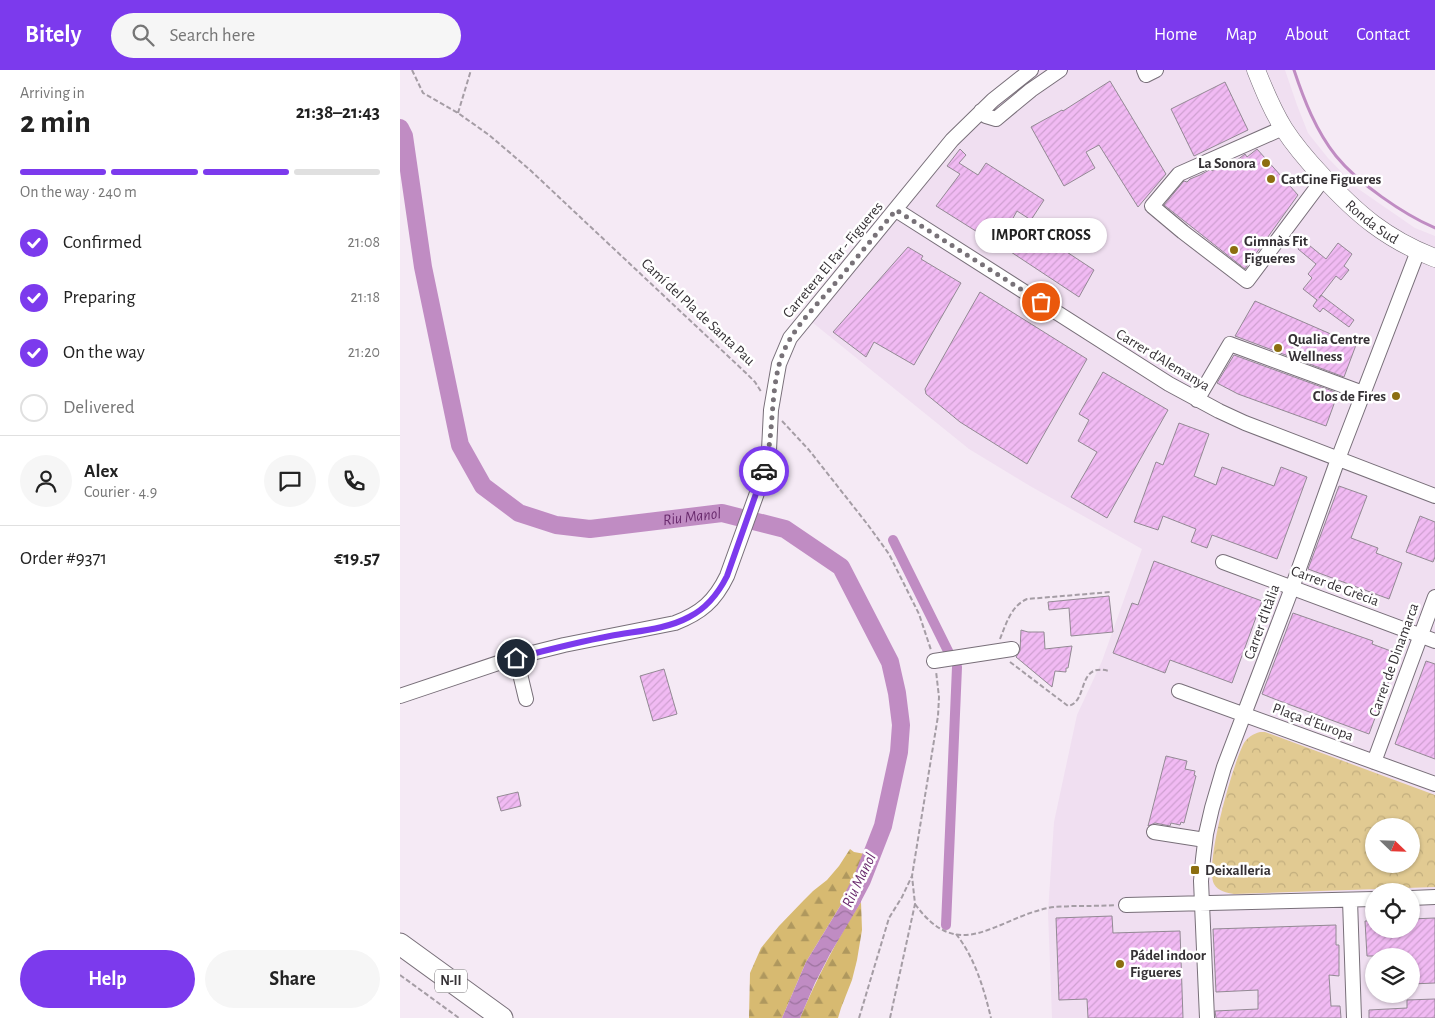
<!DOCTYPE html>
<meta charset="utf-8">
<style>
:root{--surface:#fff;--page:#f6f6f6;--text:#222;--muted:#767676;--line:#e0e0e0;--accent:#7c3aed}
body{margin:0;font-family:"Alegreya Sans",sans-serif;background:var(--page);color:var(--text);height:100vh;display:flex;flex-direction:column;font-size:19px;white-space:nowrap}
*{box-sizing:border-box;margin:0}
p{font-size:16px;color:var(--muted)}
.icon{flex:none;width:28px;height:28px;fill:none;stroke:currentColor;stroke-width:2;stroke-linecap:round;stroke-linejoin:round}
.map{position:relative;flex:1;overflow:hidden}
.panel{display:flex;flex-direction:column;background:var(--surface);width:400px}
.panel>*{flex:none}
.needle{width:32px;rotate:113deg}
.fabs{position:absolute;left:965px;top:748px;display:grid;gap:10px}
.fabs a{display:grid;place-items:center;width:55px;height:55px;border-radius:50%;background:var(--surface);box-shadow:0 1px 4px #0004;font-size:25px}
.pin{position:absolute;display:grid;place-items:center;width:42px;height:42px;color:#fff;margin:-21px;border:2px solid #fff;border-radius:50%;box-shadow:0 1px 5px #0007}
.courier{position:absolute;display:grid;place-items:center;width:50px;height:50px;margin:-25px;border:4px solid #7c3aed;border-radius:50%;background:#fff;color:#222;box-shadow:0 1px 6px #0007}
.bubble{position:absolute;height:35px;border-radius:18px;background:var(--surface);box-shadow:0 1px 4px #0004;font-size:16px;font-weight:700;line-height:35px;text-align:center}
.overview em{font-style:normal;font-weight:700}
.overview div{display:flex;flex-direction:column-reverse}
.overview{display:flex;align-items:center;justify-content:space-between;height:85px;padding:0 20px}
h1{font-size:32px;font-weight:700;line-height:38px}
.bar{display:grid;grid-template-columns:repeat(4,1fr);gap:8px 5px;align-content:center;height:60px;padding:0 20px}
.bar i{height:6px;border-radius:4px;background:var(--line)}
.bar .active{background:var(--accent)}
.bar p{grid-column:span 4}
.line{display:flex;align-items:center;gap:12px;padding:0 20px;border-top:1px solid var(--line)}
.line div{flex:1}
.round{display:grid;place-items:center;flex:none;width:52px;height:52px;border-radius:26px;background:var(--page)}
ol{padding:0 20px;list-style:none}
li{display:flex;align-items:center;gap:15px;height:55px}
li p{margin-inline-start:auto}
li .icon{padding:5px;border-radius:50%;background:var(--accent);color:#fff;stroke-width:4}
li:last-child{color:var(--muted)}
li i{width:28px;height:28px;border:2px solid var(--line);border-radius:50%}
.cta{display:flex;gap:10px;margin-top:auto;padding:10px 20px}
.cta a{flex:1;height:58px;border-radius:30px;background:var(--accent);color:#fff;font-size:20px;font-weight:700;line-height:58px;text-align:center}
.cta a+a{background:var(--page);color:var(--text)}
header{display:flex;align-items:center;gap:30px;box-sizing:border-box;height:70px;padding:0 25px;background:var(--accent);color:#fff}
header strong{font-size:24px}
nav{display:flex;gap:28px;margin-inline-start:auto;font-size:18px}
.search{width:350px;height:45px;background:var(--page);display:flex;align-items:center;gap:12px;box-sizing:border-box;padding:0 18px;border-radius:28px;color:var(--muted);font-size:19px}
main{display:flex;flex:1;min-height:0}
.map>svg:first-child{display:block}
.built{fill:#f0dff1;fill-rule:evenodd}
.forest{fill:url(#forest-firs)}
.park{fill:url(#park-crowns);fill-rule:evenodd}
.water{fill:url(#water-waves)}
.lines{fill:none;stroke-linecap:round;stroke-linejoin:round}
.stream{stroke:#c08cc3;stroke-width:3}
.canal{stroke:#c08cc3;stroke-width:10}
.river{stroke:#c08cc3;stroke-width:18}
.building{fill:url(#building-hatch);stroke:#938994}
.minor-casing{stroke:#786f79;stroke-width:16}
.major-casing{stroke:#786f79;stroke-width:19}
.highway-casing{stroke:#786f79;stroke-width:23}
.path{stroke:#a59da5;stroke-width:2;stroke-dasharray:5 2.5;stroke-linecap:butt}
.minor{stroke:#fff;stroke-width:14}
.major{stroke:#fff;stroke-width:18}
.highway{stroke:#fff;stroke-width:21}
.done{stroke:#787278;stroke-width:5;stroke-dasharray:0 9}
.route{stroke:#7c3aed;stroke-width:6}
.poi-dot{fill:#8c6e10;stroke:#fff;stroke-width:2}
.labels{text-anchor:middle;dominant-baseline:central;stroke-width:5;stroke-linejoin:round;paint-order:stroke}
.shield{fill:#fff;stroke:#726f72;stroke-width:1}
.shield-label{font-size:14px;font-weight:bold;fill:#353135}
.poi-label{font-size:15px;font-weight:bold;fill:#353135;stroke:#fff;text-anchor:start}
.street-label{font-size:15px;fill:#353135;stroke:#fff}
.water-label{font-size:16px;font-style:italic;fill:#692a6d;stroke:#fff}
</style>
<header>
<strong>Bitely</strong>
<div class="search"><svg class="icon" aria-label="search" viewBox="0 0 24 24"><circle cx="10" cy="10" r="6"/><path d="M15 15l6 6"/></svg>Search here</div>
<nav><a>Home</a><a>Map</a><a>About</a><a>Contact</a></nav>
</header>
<main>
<section class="panel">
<div class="overview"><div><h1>2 min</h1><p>Arriving in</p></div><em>21:38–21:43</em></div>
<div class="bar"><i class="active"></i><i class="active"></i><i class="active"></i><i></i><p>On the way · 240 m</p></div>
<ol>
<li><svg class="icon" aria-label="check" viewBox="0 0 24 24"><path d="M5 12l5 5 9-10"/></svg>Confirmed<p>21:08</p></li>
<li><svg class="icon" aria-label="check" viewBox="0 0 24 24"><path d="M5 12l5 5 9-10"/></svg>Preparing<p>21:18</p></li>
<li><svg class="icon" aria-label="check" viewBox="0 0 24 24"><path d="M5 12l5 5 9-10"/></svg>On the way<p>21:20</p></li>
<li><i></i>Delivered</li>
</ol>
<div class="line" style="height:90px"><a class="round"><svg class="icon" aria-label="person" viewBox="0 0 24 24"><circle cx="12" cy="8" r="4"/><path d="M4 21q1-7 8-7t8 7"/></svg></a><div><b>Alex</b><p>Courier · 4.9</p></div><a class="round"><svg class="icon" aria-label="chat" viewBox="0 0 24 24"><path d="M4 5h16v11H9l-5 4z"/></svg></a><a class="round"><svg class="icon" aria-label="phone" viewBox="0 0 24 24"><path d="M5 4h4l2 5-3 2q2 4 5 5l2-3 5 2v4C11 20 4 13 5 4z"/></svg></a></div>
<div class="line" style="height:65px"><div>Order #9371</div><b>€19.57</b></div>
<div class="cta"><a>Help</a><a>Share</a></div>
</section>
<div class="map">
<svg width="1035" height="948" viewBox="0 0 1035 948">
<defs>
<pattern id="forest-firs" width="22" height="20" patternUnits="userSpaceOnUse" patternTransform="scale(1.25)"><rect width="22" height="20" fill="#d7ba71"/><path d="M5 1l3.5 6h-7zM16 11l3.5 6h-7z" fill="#af985e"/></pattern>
<pattern id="park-crowns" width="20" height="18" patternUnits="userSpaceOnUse" patternTransform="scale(1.25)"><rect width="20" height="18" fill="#e1ca92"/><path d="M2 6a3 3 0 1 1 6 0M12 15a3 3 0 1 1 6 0" fill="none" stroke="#c2ae7e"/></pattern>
<pattern id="water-waves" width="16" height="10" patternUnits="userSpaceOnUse" patternTransform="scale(1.25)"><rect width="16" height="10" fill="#c08cc3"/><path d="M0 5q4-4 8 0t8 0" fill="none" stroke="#9d739f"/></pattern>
<pattern id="building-hatch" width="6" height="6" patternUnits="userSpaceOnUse" patternTransform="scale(1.25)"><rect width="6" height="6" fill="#f1baf3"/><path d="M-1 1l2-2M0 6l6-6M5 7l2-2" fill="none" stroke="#cfa0d1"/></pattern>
</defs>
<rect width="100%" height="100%" fill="#f5eaf5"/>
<path class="built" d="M621,0H885L897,35L908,63L928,88L957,118L1015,158L1035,166V948H652L648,842L654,752L677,645L702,591L742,479L630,416L569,379L402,244ZM974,756H1011V794H974ZM974,821H1011V859H974ZM974,886H1011V924H974Z"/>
<path class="forest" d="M450,779L454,782L465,784L450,820L406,892L382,948H349L350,903L361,878L379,856L404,830L413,821L427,810L439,796Z
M461,832L462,860L457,890L452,910L441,938L438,948H400C417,908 437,869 461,832Z"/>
<path class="park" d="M860,662H865L1035,725V817L834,824C827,823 818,821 814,814C804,795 833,693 844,673C848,667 853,664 860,662ZM974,756H1011V794H974Z"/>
<path class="water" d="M465,784L461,832L430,884L415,913L400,948H382L406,892L450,820Z"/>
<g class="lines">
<path class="stream" d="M894,0C904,30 916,61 936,86C958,113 1003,144 1035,158"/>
<path class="canal" d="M493,470L549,583
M546,855L557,597"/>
<path class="river" id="s1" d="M0,58L4,66L23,197L60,375L83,416L119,443L156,455L190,459L322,443L385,459L441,497L490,592L497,623L501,655L499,682L483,756L462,810L452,829"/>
</g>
<path class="building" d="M710,11L766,104L738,137L699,75L686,82L695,98L664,116L631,57L662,40L663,41Z
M825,12L848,60L794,86L771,39Z
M560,79L566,85L559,93L578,105L586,93L644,130L631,150L617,141L598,175L536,136L560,104L547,96Z
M857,79L898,125L845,199L764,135L784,111L787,112L790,109L800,105L811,99L812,101L823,94L824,96L834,89L836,91L845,84L847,87Z
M626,155L694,200L679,227L611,182Z
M904,171L926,189L938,173L952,184L944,196L949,200L941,210L936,206L919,228L921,225L954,250L949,257L923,238L920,242L913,236L917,230L903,219L912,208L908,204L916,194L898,179Z
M508,177L523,186L521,189L561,213L514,295L474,272L466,287L433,262Z
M580,222L687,289L627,394L560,352L526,324L525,319Z
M855,231L956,275L944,307L835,266Z
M834,285L938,323L926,356L838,324L817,313Z
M703,302L768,340L707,448L671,427L697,382L678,371L689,350L679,344Z
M779,353L809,364L794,406L816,415L822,397L874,416L881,397L907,407L877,489L812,465L807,478L791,472L796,459L763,446L758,460L734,452L756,392L763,395Z
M939,416L967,426L951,468L978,478L976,483L1002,493L989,529L908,499Z
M1020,446L1035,452V487L1033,492L1006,482Z
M754,491L862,531L832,613L770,590L765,603L713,583L732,533L738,535Z
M709,526L713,562L671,566L669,538L649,540L648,532Z
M893,543L973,571L972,574L999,584L969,664L877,630L862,624Z
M621,560L628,562H644L645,579L672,576L668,598H666V602L655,601L652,617L616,587L620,581Z
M1026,591L1035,594V689L995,674Z
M264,599L277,644L253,651L240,606Z
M766,686L787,691L785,699L795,701L794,705L796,706L784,753L781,752L780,755L771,753L770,756L755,753L748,756Z
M118,722L121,736L101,741L97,727Z
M712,846L713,863L780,861L783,948H688L687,929L659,930L656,848Z
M1035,848V913L1011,914V886H967L965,851H974V859H1011V849Z
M936,855V875H939V906L929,905L931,936H940L941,948H816L815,941L858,939V920L816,922L813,859Z
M1035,929V948H969V940L1007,938V930Z"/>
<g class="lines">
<defs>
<path id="minor" d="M744,0L746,5L756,0
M581,41L586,46L596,49L631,20L660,0
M883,58L779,104L752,136L783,162L847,211L924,108
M496,140L769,314L819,341L845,353L1035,426
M797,330L830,274L963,323
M823,492L1035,571
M116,587L126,629
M534,591L612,579
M779,621L1035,714
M0,626L116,587L164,575L275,553C301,543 315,531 327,506L361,412L366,393L369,380L371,340L376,311L379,294L390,268L552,70L593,30L631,0
M974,692L1035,527
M754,762L805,770
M1011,828L1035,827
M950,830L954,948
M726,835L974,829
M807,948L801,811L803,789L806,764L812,738L824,697L892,518L938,389L1018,181"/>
<g id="major">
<path id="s2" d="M856,0C864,20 872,40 884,59C895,76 908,91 922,106C957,144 986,169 1035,188"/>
</g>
<path id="highway" d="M0,874L102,948"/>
</defs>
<use href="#minor" class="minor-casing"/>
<use href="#major" class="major-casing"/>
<use href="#highway" class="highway-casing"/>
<path class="path" d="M12,0L23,23L58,43L89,65L129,99L346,303L355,312L362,323
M58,43L71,0
M382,351L409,380L468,455L489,484L519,544L531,580
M600,569C606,554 611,536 627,529L711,522
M610,592L668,636C689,632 676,592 709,601
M515,834C559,895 595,849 648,838C655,836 663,837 670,836C686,836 701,836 716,835
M556,864C575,888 584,919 591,948
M0,905L59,948
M459,948L489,848L502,827L512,806L538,646L539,627L536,601
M490,948L515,834L512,806"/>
<use href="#minor" class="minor"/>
<use href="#major" class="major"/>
<use href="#highway" class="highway"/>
</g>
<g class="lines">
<path class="done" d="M364,401C374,366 370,330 379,295C387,262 416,237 437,211C457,188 476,164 496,140L641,232"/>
<path class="route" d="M116,588C147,580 178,572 210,566C235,561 265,560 289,547C307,538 318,524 327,506L364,401"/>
</g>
<g class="poi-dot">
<circle cx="866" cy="93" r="5"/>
<circle cx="871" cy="109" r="5"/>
<circle cx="834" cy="180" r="5"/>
<circle cx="878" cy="278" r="5"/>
<circle cx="996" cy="326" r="5"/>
<rect x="790" y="795" width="10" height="10" rx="2.5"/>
<circle cx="720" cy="894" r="5"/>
</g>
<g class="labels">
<rect class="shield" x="35" y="899.5" width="32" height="23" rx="4"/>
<g class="shield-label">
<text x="51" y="911">N-II</text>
</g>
<g class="poi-label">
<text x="856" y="93" text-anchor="end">La Sonora</text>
<text x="881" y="109">CatCine Figueres</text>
<text x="844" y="171">Gimnàs Fit<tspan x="844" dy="17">Figueres</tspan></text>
<text x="888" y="269">Qualia Centre<tspan x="888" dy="17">Wellness</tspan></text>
<text x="986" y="326" text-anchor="end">Clos de Fires</text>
<text x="805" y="800">Deixalleria</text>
<text x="730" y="885">Pádel indoor<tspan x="730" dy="17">Figueres</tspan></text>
</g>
<g class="street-label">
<text stroke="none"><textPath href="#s2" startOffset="194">Ronda Sud</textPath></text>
<text transform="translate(433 190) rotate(-50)">Carretera El Far - Figueres</text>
<text transform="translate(298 242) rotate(43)">Camí del Pla de Santa Pau</text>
<text transform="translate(763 290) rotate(31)">Carrer d'Alemanya</text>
<text transform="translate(935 516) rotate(20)">Carrer de Grècia</text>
<text transform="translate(862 552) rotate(-70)">Carrer d'Itàlia</text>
<text transform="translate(994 590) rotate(-70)">Carrer de Dinamarca</text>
<text transform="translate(913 652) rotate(20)">Plaça d'Europa</text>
</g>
<g class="water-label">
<text stroke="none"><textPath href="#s1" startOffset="591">Riu Manol</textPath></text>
<text transform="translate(459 810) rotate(-64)">Riu Manol</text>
</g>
</g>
</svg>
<div class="fabs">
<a><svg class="needle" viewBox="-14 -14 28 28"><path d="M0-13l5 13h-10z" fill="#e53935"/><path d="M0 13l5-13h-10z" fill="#767676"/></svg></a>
<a><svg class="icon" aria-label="locate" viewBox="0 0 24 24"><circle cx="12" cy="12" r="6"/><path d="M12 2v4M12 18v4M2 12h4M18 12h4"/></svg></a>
<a><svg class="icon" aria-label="layers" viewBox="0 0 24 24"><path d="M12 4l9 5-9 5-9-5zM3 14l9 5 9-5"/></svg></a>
</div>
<div class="pin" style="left:641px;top:232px;background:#ea580c"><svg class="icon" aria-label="bag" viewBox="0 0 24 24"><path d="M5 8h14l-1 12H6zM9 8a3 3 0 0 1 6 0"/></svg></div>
<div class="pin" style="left:116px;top:588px;background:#1f2937"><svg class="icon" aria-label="home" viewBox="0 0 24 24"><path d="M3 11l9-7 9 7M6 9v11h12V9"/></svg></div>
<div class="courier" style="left:364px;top:401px"><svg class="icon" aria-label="car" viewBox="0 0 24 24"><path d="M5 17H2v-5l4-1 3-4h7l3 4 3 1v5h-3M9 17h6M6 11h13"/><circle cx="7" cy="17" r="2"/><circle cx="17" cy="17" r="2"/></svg></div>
<div class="bubble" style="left:575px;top:148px;width:132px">IMPORT CROSS</div>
</div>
</main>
